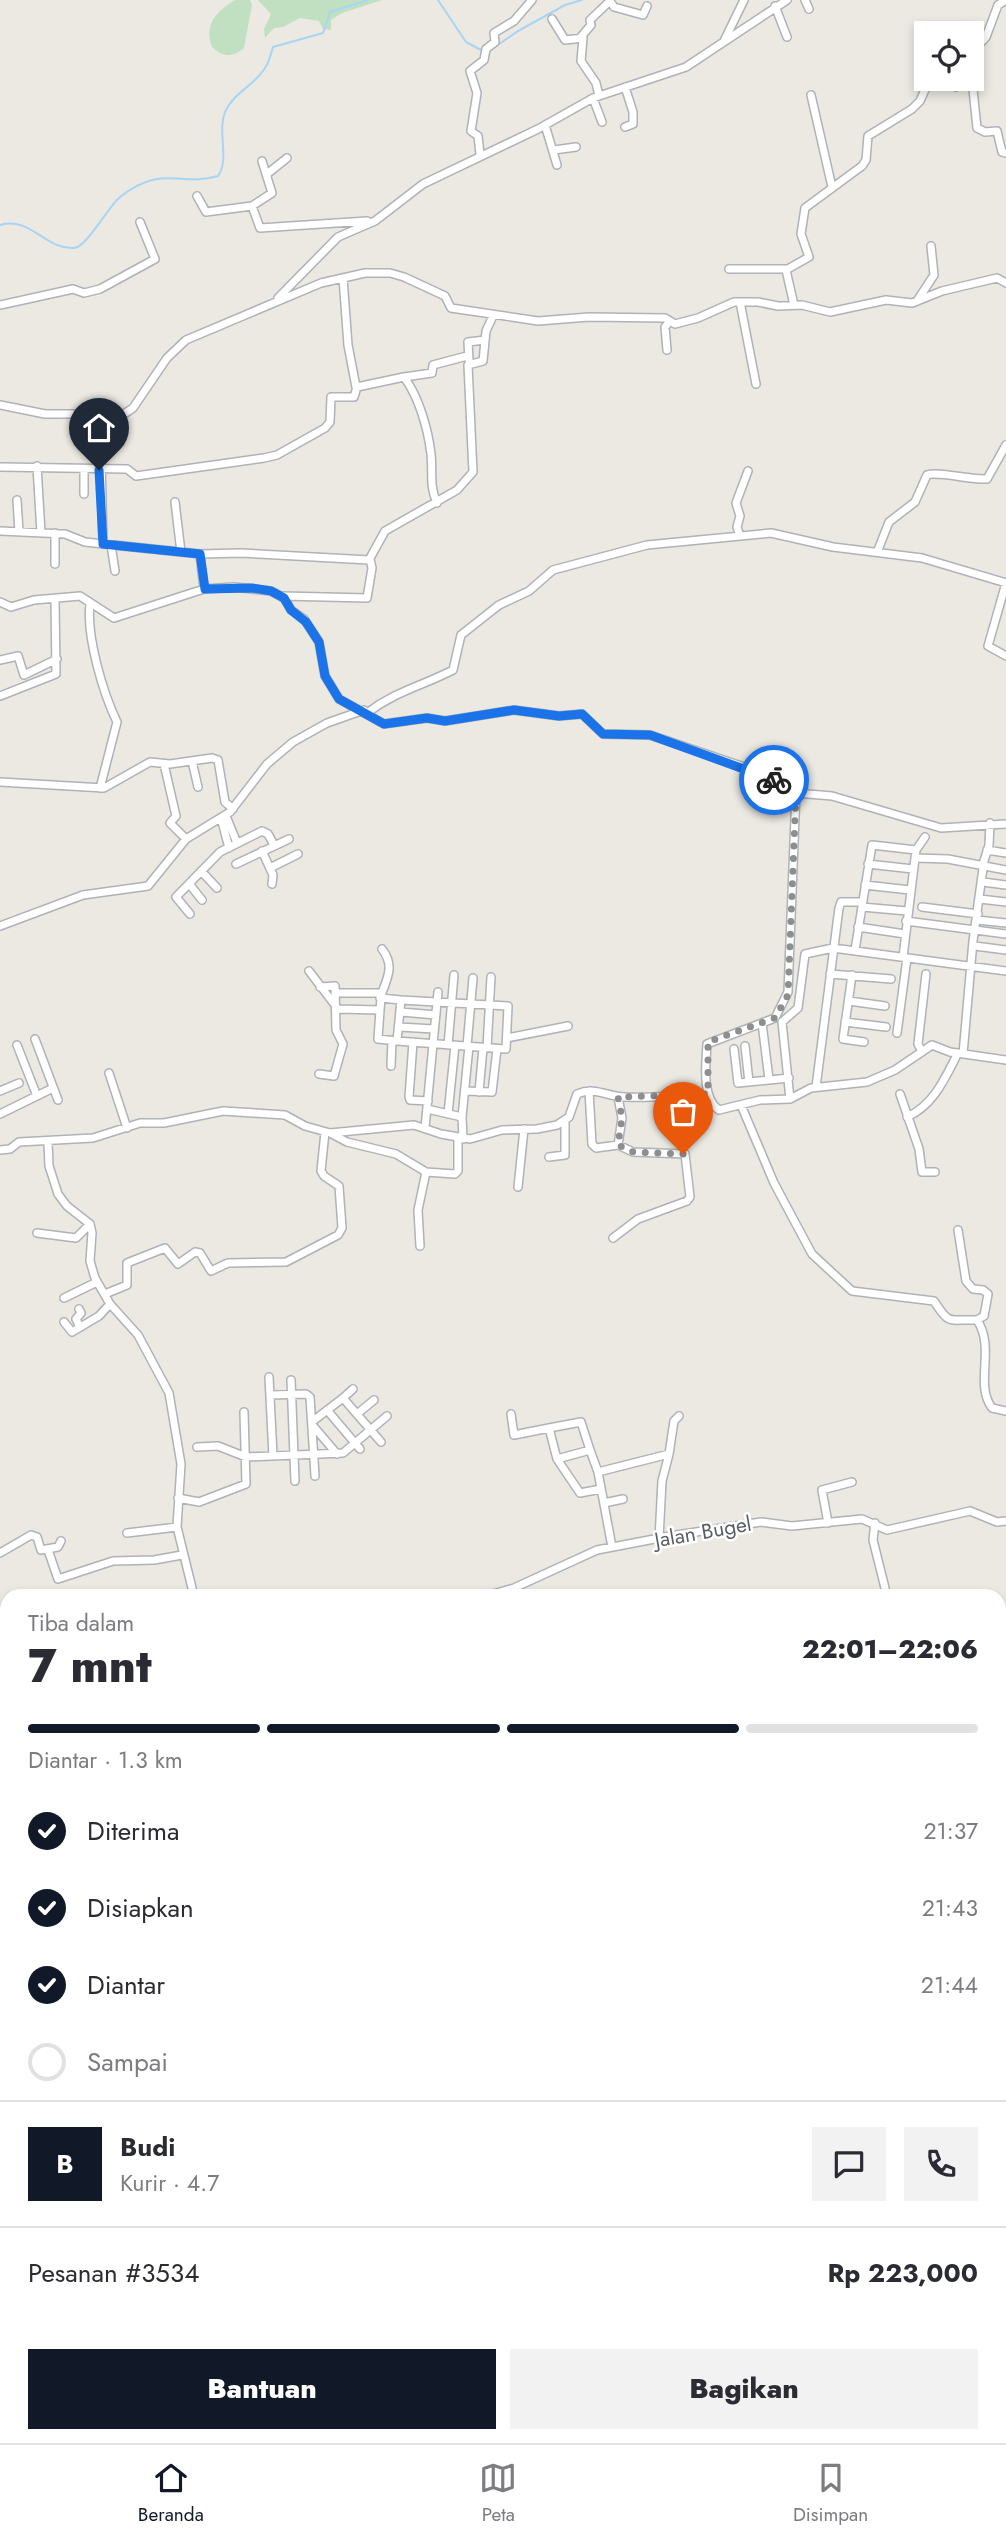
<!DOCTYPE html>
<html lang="id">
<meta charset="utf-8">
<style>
:root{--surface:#fff;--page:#f2f2f3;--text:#2b2b33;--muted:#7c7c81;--line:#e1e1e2;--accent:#111827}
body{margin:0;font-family:Jost,sans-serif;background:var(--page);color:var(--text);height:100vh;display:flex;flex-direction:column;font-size:26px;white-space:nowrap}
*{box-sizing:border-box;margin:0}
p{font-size:23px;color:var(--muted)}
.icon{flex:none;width:38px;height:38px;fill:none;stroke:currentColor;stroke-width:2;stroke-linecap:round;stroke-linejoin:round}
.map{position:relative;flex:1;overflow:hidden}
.sheet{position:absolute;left:0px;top:1589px;width:1006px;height:854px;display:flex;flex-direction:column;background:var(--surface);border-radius:21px 21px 0 0;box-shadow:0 4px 10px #0003}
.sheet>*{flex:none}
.controls{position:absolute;left:914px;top:21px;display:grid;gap:14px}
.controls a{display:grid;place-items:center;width:70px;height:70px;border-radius:0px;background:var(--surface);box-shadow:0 4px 10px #0003;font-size:35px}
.pin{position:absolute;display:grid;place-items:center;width:60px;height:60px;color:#fff;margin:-72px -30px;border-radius:50% 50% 50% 0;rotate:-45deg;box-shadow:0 0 7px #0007}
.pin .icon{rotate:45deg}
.courier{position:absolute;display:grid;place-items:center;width:70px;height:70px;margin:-35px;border:5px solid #1a73e8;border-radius:50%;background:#fff;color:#222;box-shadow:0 2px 9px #0007}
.summary em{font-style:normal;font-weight:800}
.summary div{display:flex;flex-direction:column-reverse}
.summary{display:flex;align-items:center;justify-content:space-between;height:119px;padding:0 28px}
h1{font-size:46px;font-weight:800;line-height:52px}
.bar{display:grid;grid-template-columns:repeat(4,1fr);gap:10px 7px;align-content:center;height:84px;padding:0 28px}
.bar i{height:9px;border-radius:5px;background:var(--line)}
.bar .active{background:var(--accent)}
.bar p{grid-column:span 4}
.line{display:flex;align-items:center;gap:18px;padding:0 28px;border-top:2px solid var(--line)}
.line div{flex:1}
.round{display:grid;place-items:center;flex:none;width:74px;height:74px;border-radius:0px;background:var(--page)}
ol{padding:0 28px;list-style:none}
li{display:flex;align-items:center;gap:21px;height:77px}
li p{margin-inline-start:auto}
li .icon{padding:7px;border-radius:50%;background:var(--accent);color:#fff;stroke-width:4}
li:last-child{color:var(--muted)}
li i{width:38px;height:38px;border:4px solid var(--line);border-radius:50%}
.action{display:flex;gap:14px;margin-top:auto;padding:14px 28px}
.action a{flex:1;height:80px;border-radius:0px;background:var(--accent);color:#fff;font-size:28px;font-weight:800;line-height:80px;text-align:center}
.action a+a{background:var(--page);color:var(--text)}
.tab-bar{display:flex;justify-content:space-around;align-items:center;height:98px;border-top:2px solid var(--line);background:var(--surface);font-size:19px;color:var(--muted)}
.tab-bar a{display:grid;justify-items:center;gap:4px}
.tab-bar .active{color:var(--accent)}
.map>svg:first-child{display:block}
.green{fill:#c1e0c1}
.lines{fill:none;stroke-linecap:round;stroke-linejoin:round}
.stream{stroke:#a9d4f4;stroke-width:2}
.minor-casing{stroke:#afb2b6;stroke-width:10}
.major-casing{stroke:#dfbc66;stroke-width:11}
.minor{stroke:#fff;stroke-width:7}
.major{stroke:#f4e8ad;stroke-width:9}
.done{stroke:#8d8e8e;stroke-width:7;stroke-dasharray:0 12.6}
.route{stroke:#1a73e8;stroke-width:9}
.labels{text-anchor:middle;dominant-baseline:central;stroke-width:5;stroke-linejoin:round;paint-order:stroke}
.street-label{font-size:21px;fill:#5a5d61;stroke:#fff}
</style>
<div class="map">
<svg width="1006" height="2443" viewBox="0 0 1006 2443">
<rect width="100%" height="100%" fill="#ebe9e2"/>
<path class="green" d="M235,0H250L252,5L244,48C233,58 222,57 212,47C204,25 215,12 235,0Z
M258,0H382L342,13L331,20V30L323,29L319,21L300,18L283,27L274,28L265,38L264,29L271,14Z"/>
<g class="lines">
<path class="stream" d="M438,0L466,42L483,51
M492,49L518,31L565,5L582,0
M0,225C31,216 45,250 74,248C86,248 108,207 120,197C162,164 180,187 218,176C230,159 217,133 225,112C234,92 254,86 265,68C269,62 271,54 273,47L323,33L330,12L368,0"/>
<defs>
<path id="minor" d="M805,0L809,9
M775,6L787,37
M552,19L565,40L583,38L581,61L596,83L599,96
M580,38L591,25L590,20L610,1L614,7L643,15L647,6
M725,39L744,0
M971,53L986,37L998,5L1006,0
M972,80L977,128L985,132L997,131L1002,152L1006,153
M625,87L633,112V124L625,127
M811,95L832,187
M593,98L602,122
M545,125L557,165
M554,150L576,147
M480,154L478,136L471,131L477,93L470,71L484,60L486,49L495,42L494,33L514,21L532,0
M267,174L287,158
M197,196L206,212L252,206L260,228L367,221
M252,206L272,193L262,161
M729,269H787
M343,278L348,345L356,387
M278,298L338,237L375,221L423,184L538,129L593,98L686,67L787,0
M917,301L934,275L931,246
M740,302L756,384
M0,305L73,289L84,293L100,289L155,259L140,222
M794,305L786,270L809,257L801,234L805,208L862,166L866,160L868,136L912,109L920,101L928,83L946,82L956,87L974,77L971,65
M667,350L665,327L670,321
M469,360L468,342L485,340
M404,377L432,373L433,365L467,356
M0,405L45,414H124L133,408L167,358L186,340L321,283L365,273H390L404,277L445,296L451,308L538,321L589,317L665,318L675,324L698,318L734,302H758L778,306L802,305L830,312L886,300L912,303L942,291L997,278L1006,283
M100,413L103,544
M37,466L41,533
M0,467L127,469L136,476L264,458L277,455L325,428L330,422L331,397H354L357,387L404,377C419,397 428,429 431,454C433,472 429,486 437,503
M84,494V470
M17,500L19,532
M175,502L181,552
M0,531L65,534L85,542L200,554L204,589
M740,536L737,527L740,516L736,503L748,471
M111,545L115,571
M878,550L889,522L915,502L927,475C937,471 971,480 987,479L1006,445
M200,554L241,553L369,560L385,531L457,490L473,472L468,365L483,361L486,331L493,316
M55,564V533
M1006,583L988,646L1006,656
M282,596L367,598L372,568L370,559
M0,602L11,607L34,600L80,596L114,618L204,589L234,587L271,591L284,598L291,610L304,619L319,642L325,676L339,699L384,724L427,718L445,721L514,710L559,716L582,714L603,734L650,735L756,771L796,793L788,992L775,1018L707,1044C706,1062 701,1098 719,1110L760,1100L790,1099L811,1088L867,1082L895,1070L932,1045L950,1052L1006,1060
M90,604C86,636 103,693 117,722L100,788
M0,660L18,656L24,675L57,659
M0,696L56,674L55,599
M367,713C396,691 422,686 453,670L461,635L499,605L529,591L553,570L647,545L771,533L833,547L922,558L1006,583
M192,761L198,787
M164,764L176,816L170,823L186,839
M0,782L104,788L150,762L170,764L212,758L218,760L225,802L233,809
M796,793L832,796L941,828L1006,824
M226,816L237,843
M221,818L229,848
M987,850L1006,853
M262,851L273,875L272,884
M915,858L948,859L1006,870
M236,864L289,839
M868,864L913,869
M270,868L298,854
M202,872L217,888
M983,882L1006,885
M190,885L202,900
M865,885L910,890
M980,899L1006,902
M862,907L907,911
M922,907L978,914
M190,914L176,897L220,852L262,831L268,834L274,845
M977,920L1006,923
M906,921L1006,934
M0,926L83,895L148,886L186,839L230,812L267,764L293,742L327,723L364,710
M858,927L905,934
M975,946L1006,950
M855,950L872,845L916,850
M903,957L916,850L925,837
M309,971L338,1009L380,1010L381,998L401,1000L397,1041L506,1049L508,1006L401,1000
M830,974L891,979
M852,975L843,1039L864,1042
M337,993H382
M380,998C386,980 396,967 382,949
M849,1001L885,1006
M380,1010L378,1039L397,1041
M401,1012L436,1015
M845,1022L886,1027
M762,1023L769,1079
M399,1027L434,1029
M897,1033L907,958
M507,1038L568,1026
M35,1039L58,1100
M413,1042L409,1097L410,1100L428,1101
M17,1045L37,1096
M448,1045L454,975
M467,1046L473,978
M745,1046L749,1082
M487,1048L491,977
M734,1049L738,1083L789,1078
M921,1050L918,1044L926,974
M963,1054L973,941L984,861L989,845L990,823
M391,1066L392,1041
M109,1073L127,1128
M319,1074L334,1076L343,1044L336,1030L335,986L320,987
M816,1087L839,908L841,902H862
M0,1091L19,1083
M465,1091L492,1092L497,1049
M589,1091L592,1144L596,1148L618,1145L622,1118L618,1097
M479,1092L483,1048
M900,1094L919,1149L922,1172H935
M665,1096L667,1121
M790,1099L782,1022L798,1008L805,954L833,948L1006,971
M741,1105L774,1183L812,1254L852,1291L934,1301C950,1326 948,1319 977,1320C996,1348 974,1384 992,1408L1006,1411
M427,1109L462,1117L463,1139
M0,1114L53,1088
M448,1114L455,1045
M462,1117L469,1046
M907,1117C934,1105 945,1078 958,1053
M425,1128L438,992
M330,1133L347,1142L396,1154L426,1172L455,1174L458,1171V1138
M48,1142L49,1166L58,1194L67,1206L90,1224L92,1233L90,1261L95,1278L110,1304L138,1335L169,1393L181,1464L177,1527L194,1596
M0,1150L10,1149L19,1142L93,1138L140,1123H164L223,1111L285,1115L305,1126L330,1133L414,1125L441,1134L470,1139L502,1130L537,1129L557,1125L569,1117L577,1094C596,1086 607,1097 625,1097C653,1098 681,1096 708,1094
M549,1157L565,1155V1121
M518,1187L524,1129
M958,1230L966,1281L973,1289L983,1290L988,1294L984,1316L977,1320
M37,1233L76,1238L90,1224
M613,1238L638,1219L687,1201L690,1197L685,1154L633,1152L618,1145
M420,1246L418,1210L426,1172
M105,1294L127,1285V1263L165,1248L178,1264L195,1252L200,1253L211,1271L228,1263L286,1262L338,1235L342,1228L339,1186L324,1176L321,1171L325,1132
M64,1298L97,1282
M79,1309L81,1313L76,1319L80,1327
M64,1322L72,1332L99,1316L110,1304
M269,1377L273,1456
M291,1380L295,1481
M270,1395L306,1394L310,1397L315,1476
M343,1398L353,1389
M327,1410L360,1449
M357,1414L374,1400
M511,1414L514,1435L549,1428L557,1459L580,1493L601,1489
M313,1421L343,1398L381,1442
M314,1427L337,1454
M549,1428L581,1422L590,1450
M197,1447L218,1446L246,1457L343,1453L387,1416
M669,1454L674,1421L679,1416
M557,1459L590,1450L598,1472
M178,1498L199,1502L246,1484L244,1412
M604,1503L623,1499
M828,1523L822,1490L852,1482
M875,1523L873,1540L887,1596
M127,1533L177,1527
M612,1547L598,1472L669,1454L662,1481L659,1539
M48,1550L58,1579L113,1561L154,1560L182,1555
M0,1553L31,1535L37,1537L41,1550L58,1547L61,1541
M486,1596L514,1588L597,1550L670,1536L761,1522L792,1526L862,1519L887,1530L970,1511L997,1522L1006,1521
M999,1738L1006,1742
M0,1750L7,1749
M999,1760L1006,1749
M1003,1950L1006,1952
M999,2000L1006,1997
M999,2044L1006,2050
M999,2075L1006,2073
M999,2105L1006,2100
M999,2139L1006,2141
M1003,2193L1006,2194
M0,2222H7
M0,2271H7
M0,2321H7
M4,2380L7,2365
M207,2436L248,2440L249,2443
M503,2436L527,2439L530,2443
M590,2436L592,2443
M624,2436L625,2443
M641,2436L642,2440
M760,2436V2443
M168,2443H178
M278,2443V2436
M423,2443V2436
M442,2443L443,2436
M463,2443L464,2436
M571,2443V2436
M651,2443L659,2436
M670,2443L671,2436"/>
<path id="major" d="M0,2079L7,2085
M999,2262L1006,2263"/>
</defs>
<use href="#minor" class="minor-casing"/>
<use href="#major" class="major-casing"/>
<use href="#minor" class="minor"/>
<use href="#major" class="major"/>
</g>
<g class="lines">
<path class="done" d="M683,1154L633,1152L618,1145L622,1118L618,1097L708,1094V1042L775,1018L788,995L796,793L774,780"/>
<path class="route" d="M99,470L103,544L200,554L205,589L252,588L271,591L284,598L291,610L306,622L319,642L325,676L339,699L384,724L427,718L445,721L514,710L559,716L582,714L603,734L650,735L774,780"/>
</g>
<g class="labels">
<g class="street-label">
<text transform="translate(703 1532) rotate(-10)">Jalan Bugel</text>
</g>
</g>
</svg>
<div class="controls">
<a><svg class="icon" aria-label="locate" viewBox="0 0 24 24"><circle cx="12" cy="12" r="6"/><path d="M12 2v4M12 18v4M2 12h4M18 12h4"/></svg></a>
</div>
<div class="pin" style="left:683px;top:1154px;background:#ea580c"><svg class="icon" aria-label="bag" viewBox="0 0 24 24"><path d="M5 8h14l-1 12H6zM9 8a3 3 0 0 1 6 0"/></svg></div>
<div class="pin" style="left:99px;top:470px;background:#1f2937"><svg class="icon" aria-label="home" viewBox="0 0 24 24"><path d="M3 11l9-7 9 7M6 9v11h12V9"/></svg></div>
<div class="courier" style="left:774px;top:780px"><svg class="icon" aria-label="bike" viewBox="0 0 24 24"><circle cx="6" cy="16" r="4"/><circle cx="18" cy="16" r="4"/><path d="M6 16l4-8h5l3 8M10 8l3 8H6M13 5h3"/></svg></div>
<section class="sheet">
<div class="summary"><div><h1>7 mnt</h1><p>Tiba dalam</p></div><em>22:01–22:06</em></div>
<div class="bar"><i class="active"></i><i class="active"></i><i class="active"></i><i></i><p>Diantar · 1.3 km</p></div>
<ol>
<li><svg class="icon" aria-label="check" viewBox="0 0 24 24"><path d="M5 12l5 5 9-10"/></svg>Diterima<p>21:37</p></li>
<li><svg class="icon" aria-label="check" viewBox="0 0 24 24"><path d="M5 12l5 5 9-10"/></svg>Disiapkan<p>21:43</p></li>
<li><svg class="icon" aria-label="check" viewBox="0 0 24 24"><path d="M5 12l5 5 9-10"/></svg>Diantar<p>21:44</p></li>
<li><i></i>Sampai</li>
</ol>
<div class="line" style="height:126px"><b class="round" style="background:var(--accent);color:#fff">B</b><div><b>Budi</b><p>Kurir · 4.7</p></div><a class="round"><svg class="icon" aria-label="chat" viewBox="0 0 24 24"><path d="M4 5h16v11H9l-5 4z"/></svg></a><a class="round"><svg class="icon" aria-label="phone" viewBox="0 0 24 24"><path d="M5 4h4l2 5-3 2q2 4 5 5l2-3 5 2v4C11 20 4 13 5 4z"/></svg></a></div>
<div class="line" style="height:91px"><div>Pesanan #3534</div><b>Rp 223,000</b></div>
<div class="action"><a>Bantuan</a><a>Bagikan</a></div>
</section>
</div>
<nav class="tab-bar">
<a class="active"><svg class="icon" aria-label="home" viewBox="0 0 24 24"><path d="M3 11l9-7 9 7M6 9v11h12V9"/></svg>Beranda</a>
<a><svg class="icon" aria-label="map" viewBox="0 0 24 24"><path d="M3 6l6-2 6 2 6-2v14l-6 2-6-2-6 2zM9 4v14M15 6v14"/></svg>Peta</a>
<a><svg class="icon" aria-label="saved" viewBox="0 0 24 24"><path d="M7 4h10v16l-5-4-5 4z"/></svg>Disimpan</a>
</nav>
